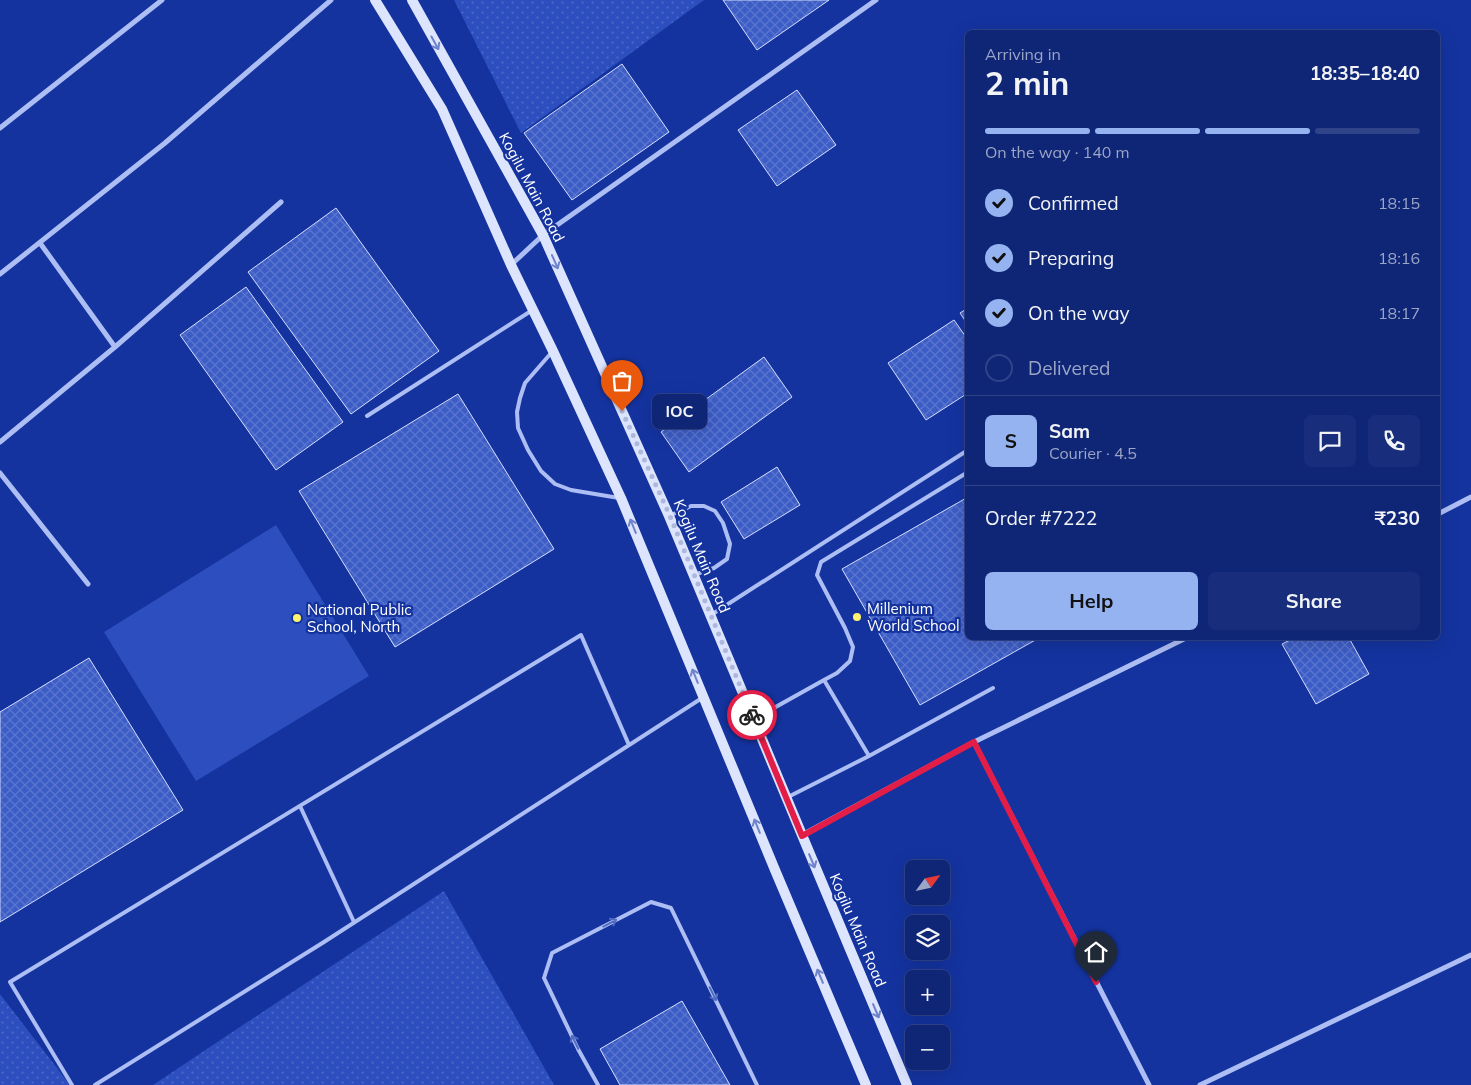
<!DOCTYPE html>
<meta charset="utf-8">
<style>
:root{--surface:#0f2677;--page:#182e7c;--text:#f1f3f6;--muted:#9ba5c6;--line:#2f4389;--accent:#95b2f1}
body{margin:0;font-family:Mulish,sans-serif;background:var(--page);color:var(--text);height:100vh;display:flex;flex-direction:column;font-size:19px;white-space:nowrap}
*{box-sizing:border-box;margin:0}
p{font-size:16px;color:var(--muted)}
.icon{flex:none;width:28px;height:28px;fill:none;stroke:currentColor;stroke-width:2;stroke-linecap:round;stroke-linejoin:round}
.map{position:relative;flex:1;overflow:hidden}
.sheet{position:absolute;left:965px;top:30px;width:475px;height:610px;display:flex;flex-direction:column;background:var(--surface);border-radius:8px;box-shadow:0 5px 20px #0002,0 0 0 1px var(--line)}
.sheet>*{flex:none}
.needle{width:32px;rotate:57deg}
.fabs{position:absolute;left:905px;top:860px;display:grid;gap:10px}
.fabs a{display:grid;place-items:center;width:45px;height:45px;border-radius:8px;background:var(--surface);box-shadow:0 5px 20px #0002,0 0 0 1px var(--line);font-size:25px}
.pin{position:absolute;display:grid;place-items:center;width:42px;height:42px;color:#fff;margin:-51px -21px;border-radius:50% 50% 50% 0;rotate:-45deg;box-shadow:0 0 5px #0007}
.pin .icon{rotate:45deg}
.courier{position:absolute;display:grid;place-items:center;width:50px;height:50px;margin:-25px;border:4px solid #e11d48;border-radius:50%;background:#fff;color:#222;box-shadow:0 1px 6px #0007}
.bubble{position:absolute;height:35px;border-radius:8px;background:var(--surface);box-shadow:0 5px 20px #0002,0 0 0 1px var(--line);font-size:16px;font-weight:700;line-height:35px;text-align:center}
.head em{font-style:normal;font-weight:700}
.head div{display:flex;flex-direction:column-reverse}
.head{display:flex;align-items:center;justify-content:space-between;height:85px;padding:0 20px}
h1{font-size:32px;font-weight:700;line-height:38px}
.bar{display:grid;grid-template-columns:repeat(4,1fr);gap:8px 5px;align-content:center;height:60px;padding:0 20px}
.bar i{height:6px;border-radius:4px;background:var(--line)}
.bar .active{background:var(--accent)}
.bar p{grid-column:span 4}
.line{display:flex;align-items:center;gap:12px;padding:0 20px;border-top:1px solid var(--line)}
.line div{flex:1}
.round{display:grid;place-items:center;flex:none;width:52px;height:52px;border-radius:8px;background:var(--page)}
ol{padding:0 20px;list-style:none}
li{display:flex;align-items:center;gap:15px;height:55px}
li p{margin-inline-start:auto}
li .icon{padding:5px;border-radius:50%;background:var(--accent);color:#111;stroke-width:4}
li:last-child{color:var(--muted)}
li i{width:28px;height:28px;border:2px solid var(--line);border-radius:50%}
.button{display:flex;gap:10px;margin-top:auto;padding:10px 20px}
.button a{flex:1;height:58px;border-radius:8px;background:var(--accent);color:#111;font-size:20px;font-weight:700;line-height:58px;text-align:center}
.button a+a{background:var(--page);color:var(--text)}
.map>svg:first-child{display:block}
.grass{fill:url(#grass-dots)}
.pitch{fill:#2c4ebe}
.building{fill:url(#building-cross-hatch);stroke:#d6dffd}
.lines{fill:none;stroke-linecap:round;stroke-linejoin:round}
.service{stroke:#adbef4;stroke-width:4}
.minor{stroke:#adbef4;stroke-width:5}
.secondary{stroke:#dde4fd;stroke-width:10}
.oneway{stroke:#6e83c9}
.oneway2{stroke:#516bc1}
.done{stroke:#adb8dd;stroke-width:5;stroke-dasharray:0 9}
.route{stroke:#e11d48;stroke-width:6}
.poi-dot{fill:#fff470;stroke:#14339f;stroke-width:2}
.labels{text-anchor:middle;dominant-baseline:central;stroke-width:4.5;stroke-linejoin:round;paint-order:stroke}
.street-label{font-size:15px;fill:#fff;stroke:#14339f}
.poi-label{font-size:15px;fill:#fff;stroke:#14339f;text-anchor:start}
</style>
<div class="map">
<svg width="1471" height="1085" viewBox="0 0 1471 1085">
<defs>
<pattern id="grass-dots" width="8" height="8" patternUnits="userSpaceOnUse" patternTransform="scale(1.25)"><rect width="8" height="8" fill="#2c4ebe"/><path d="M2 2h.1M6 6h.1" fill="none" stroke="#4c69c8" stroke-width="1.8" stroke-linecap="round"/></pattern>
<pattern id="building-cross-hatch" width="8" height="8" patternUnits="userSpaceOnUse" patternTransform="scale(1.25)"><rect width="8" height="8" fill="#3d5dc6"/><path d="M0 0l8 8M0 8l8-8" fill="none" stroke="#5a75cf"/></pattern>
</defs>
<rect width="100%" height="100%" fill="#14339f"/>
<path class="grass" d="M454,0H704L521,133Z
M444,891L554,1085H153Z
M0,994L70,1085H0Z"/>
<path class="pitch" d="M276,525L369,676L196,781L104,632Z"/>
<path class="building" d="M723,0H829L757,50Z
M622,64L669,132L572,200L524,133Z
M797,90L836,145L777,186L738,130Z
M336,208L439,351L351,414L248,272Z
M246,287L343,422L276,470L180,335Z
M968,308V325L960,313Z
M954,320L968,340V393L926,420L888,363Z
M764,357L792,397L689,472L661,432Z
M458,394L554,549L395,647L299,491Z
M777,467L800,505L744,539L721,502Z
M968,497V638H1039L920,705L842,569Z
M1294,638H1349L1369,674L1316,704L1282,644Z
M89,658L183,810L0,922V712Z
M682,1001L730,1085H620L600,1049Z"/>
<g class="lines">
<path class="service" d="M552,352L525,383L520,398L517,412L518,428L528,450L541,471L555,484L571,490L619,498
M367,416L531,311
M669,516L691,506H704L715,511L723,523L730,544L727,559L714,568L694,575
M711,615L968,450
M824,680L869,756
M756,718L824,680L837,673L850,661L853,647L845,628L817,575L821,562L968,472
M788,797L869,756L993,688
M300,806L354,922
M72,1085L10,982L581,635L629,745
M95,1085L324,942L702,698
M598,1085L578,1049L544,978L552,953L651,902L671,908L757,1085"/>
<path class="minor" d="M0,128L162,0
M40,243L115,347
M511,265L543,235L876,0
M0,274L165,143L331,0
M0,442L115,347L281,202
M0,473L88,584
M1438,514L1471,497
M974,742L1186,638
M802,835L974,742L1149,1085
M1200,1085L1471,955"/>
<path class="secondary" d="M375,0L442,109L511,265L553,351L621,498L775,870L866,1085
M412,0L543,235L669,516L802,835L907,1085"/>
</g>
<defs><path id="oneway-shaft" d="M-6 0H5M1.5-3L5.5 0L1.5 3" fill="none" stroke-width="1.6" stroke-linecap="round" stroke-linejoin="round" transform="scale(1.25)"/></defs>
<g class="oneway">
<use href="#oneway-shaft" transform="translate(435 43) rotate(61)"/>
<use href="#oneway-shaft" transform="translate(555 262) rotate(66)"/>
<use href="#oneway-shaft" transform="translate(633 526) rotate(-112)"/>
<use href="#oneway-shaft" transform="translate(695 676) rotate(-112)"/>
<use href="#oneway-shaft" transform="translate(757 826) rotate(-112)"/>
<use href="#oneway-shaft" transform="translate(812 861) rotate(67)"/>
<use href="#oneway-shaft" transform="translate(820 976) rotate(-113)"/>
<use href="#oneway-shaft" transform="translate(876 1011) rotate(67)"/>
</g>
<g class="oneway2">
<use href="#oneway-shaft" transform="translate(610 923) rotate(-28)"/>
<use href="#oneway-shaft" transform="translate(713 994) rotate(64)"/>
<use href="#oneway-shaft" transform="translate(575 1042) rotate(-116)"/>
</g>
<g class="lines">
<path class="done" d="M622,411L670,516L752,715"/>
<path class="route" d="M752,715L802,836L974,742L1096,982"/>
</g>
<g class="poi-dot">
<circle cx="857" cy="617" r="5"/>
<circle cx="297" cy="618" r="5"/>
</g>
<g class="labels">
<g class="street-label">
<text transform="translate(532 187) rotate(62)">Kogilu Main Road</text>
<text transform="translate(702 556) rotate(67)">Kogilu Main Road</text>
<text transform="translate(858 930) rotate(67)">Kogilu Main Road</text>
</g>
<g class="poi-label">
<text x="867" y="608">Millenium<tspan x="867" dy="17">World School</tspan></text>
<text x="307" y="609">National Public<tspan x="307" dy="17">School, North</tspan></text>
</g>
</g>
</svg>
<div class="fabs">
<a><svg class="needle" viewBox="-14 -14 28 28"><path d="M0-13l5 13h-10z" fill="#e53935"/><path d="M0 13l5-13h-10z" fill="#9ba5c6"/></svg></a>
<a><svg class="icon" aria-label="layers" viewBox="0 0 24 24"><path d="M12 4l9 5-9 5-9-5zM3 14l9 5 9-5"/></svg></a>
<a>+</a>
<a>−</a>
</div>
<div class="pin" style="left:622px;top:411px;background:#ea580c"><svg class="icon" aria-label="bag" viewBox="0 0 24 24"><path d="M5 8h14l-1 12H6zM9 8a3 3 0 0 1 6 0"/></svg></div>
<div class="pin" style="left:1096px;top:982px;background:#1f2937"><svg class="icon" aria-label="home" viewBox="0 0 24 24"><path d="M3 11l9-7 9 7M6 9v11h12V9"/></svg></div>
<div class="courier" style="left:752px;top:715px"><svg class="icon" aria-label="bike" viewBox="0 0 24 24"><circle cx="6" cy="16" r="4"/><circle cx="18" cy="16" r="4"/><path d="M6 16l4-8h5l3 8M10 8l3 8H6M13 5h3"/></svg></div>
<div class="bubble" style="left:652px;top:394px;width:55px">IOC</div>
<section class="sheet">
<div class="head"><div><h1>2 min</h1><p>Arriving in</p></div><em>18:35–18:40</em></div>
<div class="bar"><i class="active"></i><i class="active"></i><i class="active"></i><i></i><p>On the way · 140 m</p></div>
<ol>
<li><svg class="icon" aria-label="check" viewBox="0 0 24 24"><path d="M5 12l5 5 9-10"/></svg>Confirmed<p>18:15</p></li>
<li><svg class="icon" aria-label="check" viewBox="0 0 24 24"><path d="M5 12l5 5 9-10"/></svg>Preparing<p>18:16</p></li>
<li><svg class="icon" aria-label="check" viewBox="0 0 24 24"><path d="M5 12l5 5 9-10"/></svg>On the way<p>18:17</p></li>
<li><i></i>Delivered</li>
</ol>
<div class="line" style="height:90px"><b class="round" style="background:var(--accent);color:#111">S</b><div><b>Sam</b><p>Courier · 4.5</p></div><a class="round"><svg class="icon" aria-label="chat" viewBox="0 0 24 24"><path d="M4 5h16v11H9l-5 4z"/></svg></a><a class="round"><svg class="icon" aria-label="phone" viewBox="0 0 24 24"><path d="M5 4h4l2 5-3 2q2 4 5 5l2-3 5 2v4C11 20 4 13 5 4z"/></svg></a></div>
<div class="line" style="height:65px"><div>Order #7222</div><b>₹230</b></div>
<div class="button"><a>Help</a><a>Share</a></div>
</section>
</div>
